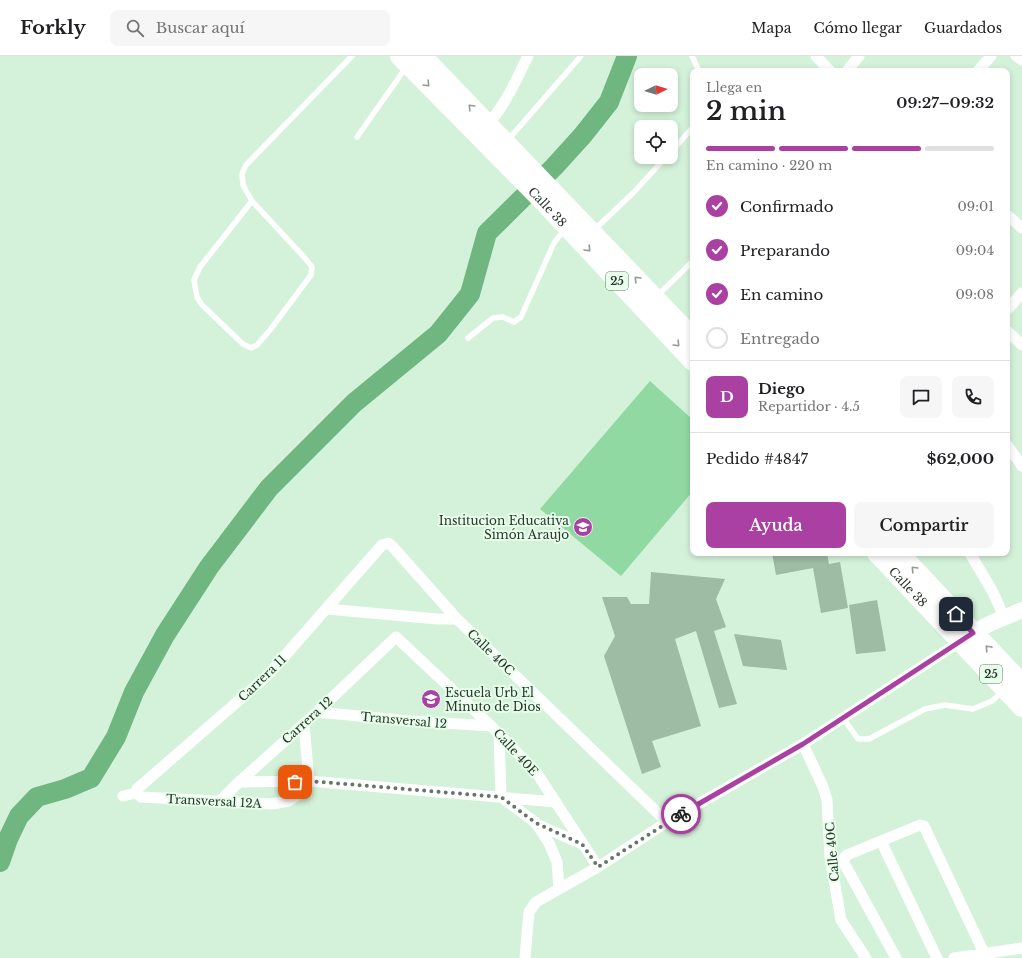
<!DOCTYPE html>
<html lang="es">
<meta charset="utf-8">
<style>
:root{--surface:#fff;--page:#f6f6f6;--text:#202124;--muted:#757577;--line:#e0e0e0;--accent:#aa40a1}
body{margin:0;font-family:"Libre Baskerville",serif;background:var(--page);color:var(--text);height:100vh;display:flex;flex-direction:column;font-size:15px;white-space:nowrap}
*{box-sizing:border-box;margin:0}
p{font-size:13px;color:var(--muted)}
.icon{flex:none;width:22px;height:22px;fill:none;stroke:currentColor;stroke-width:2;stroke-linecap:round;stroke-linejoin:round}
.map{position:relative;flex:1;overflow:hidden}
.side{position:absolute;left:690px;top:12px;width:320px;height:488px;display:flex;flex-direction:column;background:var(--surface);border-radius:8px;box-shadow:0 2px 6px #0003}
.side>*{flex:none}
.needle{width:26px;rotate:85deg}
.controls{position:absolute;left:634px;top:12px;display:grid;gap:8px}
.controls a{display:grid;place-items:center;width:44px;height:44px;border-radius:8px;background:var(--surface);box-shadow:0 2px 6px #0003;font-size:20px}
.pin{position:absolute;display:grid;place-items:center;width:34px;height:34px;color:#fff;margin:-17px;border-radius:8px;box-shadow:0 2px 6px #0006}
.courier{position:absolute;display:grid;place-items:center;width:40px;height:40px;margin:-20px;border:3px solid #aa40a1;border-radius:50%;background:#fff;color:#222;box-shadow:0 1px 5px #0007}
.headline em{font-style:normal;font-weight:600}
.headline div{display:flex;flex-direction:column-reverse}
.headline{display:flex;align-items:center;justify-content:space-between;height:68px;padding:0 16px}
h1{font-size:26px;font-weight:600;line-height:30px}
.bar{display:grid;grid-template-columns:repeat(4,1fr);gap:6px 4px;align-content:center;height:48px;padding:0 16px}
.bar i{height:5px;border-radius:3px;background:var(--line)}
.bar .on{background:var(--accent)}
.bar p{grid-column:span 4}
.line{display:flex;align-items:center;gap:10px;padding:0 16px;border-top:1px solid var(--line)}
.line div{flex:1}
.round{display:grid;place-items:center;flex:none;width:42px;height:42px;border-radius:8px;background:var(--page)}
ol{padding:0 16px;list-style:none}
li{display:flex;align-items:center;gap:12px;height:44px}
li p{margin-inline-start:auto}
li .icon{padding:4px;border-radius:50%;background:var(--accent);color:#fff;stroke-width:4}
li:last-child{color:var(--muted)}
li i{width:22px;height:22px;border:2px solid var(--line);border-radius:50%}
.cta{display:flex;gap:8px;margin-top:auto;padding:8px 16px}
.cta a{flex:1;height:46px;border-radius:8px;background:var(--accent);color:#fff;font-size:16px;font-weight:600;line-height:46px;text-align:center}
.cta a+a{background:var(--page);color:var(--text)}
header{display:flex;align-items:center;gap:24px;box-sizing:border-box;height:56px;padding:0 20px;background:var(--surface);border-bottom:1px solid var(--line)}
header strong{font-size:19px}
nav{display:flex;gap:22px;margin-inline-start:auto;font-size:14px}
.search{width:280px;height:36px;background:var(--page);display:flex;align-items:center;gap:10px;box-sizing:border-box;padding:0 14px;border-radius:8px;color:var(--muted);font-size:15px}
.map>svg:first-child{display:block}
.green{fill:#91d9a2}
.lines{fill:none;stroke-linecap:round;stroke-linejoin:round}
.river{stroke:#6fb681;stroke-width:20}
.building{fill:#9ebba4}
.lane{stroke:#fff;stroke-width:5.5}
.street{stroke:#fff;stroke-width:11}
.secondary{stroke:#fff;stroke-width:16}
.highway{stroke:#fff;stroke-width:20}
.oneway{stroke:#949a96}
.done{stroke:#667769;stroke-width:4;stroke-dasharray:0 7.2}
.route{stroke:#aa40a1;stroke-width:5}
.labels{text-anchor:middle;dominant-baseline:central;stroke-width:4;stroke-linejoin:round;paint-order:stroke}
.shield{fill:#e6feea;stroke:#627165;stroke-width:1}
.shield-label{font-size:11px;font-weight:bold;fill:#2a352c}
.street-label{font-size:12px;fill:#2a352c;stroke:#e6feea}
.poi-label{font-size:12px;fill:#2a352c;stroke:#e6feea;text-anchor:end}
</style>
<header>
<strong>Forkly</strong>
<div class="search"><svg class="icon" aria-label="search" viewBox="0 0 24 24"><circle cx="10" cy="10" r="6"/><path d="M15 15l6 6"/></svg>Buscar aquí</div>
<nav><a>Mapa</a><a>Cómo llegar</a><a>Guardados</a></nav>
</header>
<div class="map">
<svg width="1022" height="902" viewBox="0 0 1022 902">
<rect width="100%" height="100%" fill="#d4f2da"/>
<path class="green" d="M650,325L693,364V435L621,520L540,453Z"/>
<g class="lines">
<path class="river" d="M0,806L8,783L19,760L37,741L65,733L91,722L116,681L134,636L165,579L209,511L269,432L354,347L438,278L470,238L487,177L554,111L583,79L609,46L627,0"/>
</g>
<path class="building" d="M772,497H827L829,508L840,506L848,552L821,557L813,512L776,519Z
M651,516L725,523L716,543L726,571L714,575L737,648L719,652L696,575L675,583L701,670L652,685L661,711L642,718L604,600L615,580L602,541H627L631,548H649Z
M877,544L886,595L856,598L849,549Z
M734,578L781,584L787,614L743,610Z"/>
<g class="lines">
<path class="lane" d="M692,0L699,15
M357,81L407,10
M508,84L581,0
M671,96L693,71
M252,145L200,211L194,224L197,241L202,249L243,288L251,292L257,289L270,274L311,219L312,211L304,201L252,145L243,129L242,118L246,109L352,0
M593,175L634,136L666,101
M657,240L693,205
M468,282L493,262L503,261L514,266L521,261L554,187L565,173
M843,662L858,683H869L925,653L945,649L973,653L992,645L1002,636"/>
<path class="street" d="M816,0L830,15
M1016,0L1022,4
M847,15L859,0
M978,15L991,0
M485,71C505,51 516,24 528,0
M1007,159L1022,172
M1007,254L1022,237
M1007,275L1022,289
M1007,389L1022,410
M970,497C982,519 996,537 1003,561
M327,553L437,563H457
M317,656L410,665L491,670
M499,678L501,741L536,767L549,787L557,806L559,833
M803,688L823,731L827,744L830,801L841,864L866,902
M239,726L309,725L556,746
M136,737L141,741L272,748L289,745L299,738L309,725L304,668
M123,740L136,737L137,733L268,619L382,489L388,487L392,490L457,563L667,766
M219,746L239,726L317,656L396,581L491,670L536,716L598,811
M536,768L582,788
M881,785L937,902
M525,902L529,856L536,846L598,811L667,766L803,688L961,585
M896,902L844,807V802L847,799L920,769L924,770L984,897
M954,902L1022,892"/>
<path class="secondary" d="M964,582L989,568L1022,554"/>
<g class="highway">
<path id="s1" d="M400,0L542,144L693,305"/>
<path d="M422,0L693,282"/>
<path id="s2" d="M877,497L1022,651"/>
<path d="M899,497L1022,628"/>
</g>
</g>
<defs><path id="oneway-chevron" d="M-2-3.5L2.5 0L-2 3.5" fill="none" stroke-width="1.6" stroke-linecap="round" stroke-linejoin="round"/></defs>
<g class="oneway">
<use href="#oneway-chevron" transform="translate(427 28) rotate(46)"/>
<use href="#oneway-chevron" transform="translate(471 51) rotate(-134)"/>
<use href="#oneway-chevron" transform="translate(588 193) rotate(47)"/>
<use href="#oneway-chevron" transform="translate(637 223) rotate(-134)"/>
<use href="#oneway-chevron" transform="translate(677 288) rotate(46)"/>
<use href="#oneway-chevron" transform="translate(914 513) rotate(-134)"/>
<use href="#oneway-chevron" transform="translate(988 592) rotate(-133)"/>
</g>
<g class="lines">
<path class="done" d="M295,726L309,725L501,741L536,767L582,788L598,811L681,758"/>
<path class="route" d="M681,758L803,688L973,577L956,558"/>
</g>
<defs>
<symbol id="university-disc" viewBox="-11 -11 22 22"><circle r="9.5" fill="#aa40a1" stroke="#e6feea"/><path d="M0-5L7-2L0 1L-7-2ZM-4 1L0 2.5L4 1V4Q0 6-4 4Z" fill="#fff"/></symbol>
<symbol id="school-disc" viewBox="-11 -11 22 22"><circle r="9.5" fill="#aa40a1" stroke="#e6feea"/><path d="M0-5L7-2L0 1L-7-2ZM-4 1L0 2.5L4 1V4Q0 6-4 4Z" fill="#fff"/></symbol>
</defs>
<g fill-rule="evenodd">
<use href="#university-disc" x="572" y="460" width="22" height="22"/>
<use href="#school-disc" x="420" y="632" width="22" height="22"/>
</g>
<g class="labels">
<g class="shield">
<rect x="606" y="216" width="22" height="18" rx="3"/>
<rect x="980" y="609" width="22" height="18" rx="3"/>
</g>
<g class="shield-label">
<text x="617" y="225">25</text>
<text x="991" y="618">25</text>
</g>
<g class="street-label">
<text stroke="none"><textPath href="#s1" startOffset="211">Calle 38</textPath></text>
<text stroke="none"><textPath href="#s2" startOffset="46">Calle 38</textPath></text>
<text transform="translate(491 596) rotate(44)">Calle 40C</text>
<text transform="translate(262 622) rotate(-44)">Carrera 11</text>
<text transform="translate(307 664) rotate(-42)">Carrera 12</text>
<text transform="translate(404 664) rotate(5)">Transversal 12</text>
<text transform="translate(516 696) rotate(47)">Calle 40E</text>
<text transform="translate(214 745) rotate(3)">Transversal 12A</text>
<text transform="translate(832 796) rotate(-95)">Calle 40C</text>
</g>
<g class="poi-label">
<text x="569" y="464">Institucion Educativa<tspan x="569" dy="14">Simón Araujo</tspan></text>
<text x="445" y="636" text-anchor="start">Escuela Urb El<tspan x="445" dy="14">Minuto de Dios</tspan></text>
</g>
</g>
</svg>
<div class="controls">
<a><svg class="needle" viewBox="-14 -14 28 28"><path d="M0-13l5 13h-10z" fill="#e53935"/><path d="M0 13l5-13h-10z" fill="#757577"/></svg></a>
<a><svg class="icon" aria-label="locate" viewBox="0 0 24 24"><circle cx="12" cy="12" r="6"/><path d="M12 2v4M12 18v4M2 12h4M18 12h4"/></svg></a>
</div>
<div class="pin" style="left:295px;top:726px;background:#ea580c"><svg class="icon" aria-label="bag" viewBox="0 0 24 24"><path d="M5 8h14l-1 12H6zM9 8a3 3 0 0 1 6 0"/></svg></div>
<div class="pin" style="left:956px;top:558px;background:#1f2937"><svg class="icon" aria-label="home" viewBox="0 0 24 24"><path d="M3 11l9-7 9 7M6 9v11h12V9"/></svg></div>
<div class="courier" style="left:681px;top:758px"><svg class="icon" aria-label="bike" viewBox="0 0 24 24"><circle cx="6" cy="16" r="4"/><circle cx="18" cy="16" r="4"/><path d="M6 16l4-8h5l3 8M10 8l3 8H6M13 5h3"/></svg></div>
<section class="side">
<div class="headline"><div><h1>2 min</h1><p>Llega en</p></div><em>09:27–09:32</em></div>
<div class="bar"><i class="on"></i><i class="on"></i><i class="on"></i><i></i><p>En camino · 220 m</p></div>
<ol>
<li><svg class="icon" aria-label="check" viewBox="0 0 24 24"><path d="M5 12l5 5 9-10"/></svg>Confirmado<p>09:01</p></li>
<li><svg class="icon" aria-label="check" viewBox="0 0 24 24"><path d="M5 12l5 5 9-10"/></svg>Preparando<p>09:04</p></li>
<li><svg class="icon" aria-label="check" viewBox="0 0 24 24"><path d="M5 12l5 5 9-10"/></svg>En camino<p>09:08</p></li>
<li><i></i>Entregado</li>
</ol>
<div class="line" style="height:72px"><b class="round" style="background:var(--accent);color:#fff">D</b><div><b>Diego</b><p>Repartidor · 4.5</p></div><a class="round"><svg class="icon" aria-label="chat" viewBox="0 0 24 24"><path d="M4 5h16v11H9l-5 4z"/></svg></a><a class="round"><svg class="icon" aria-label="phone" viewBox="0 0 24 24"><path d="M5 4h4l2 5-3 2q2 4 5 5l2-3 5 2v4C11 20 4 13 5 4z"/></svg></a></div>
<div class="line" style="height:52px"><div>Pedido #4847</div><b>$62,000</b></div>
<div class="cta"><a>Ayuda</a><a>Compartir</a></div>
</section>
</div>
